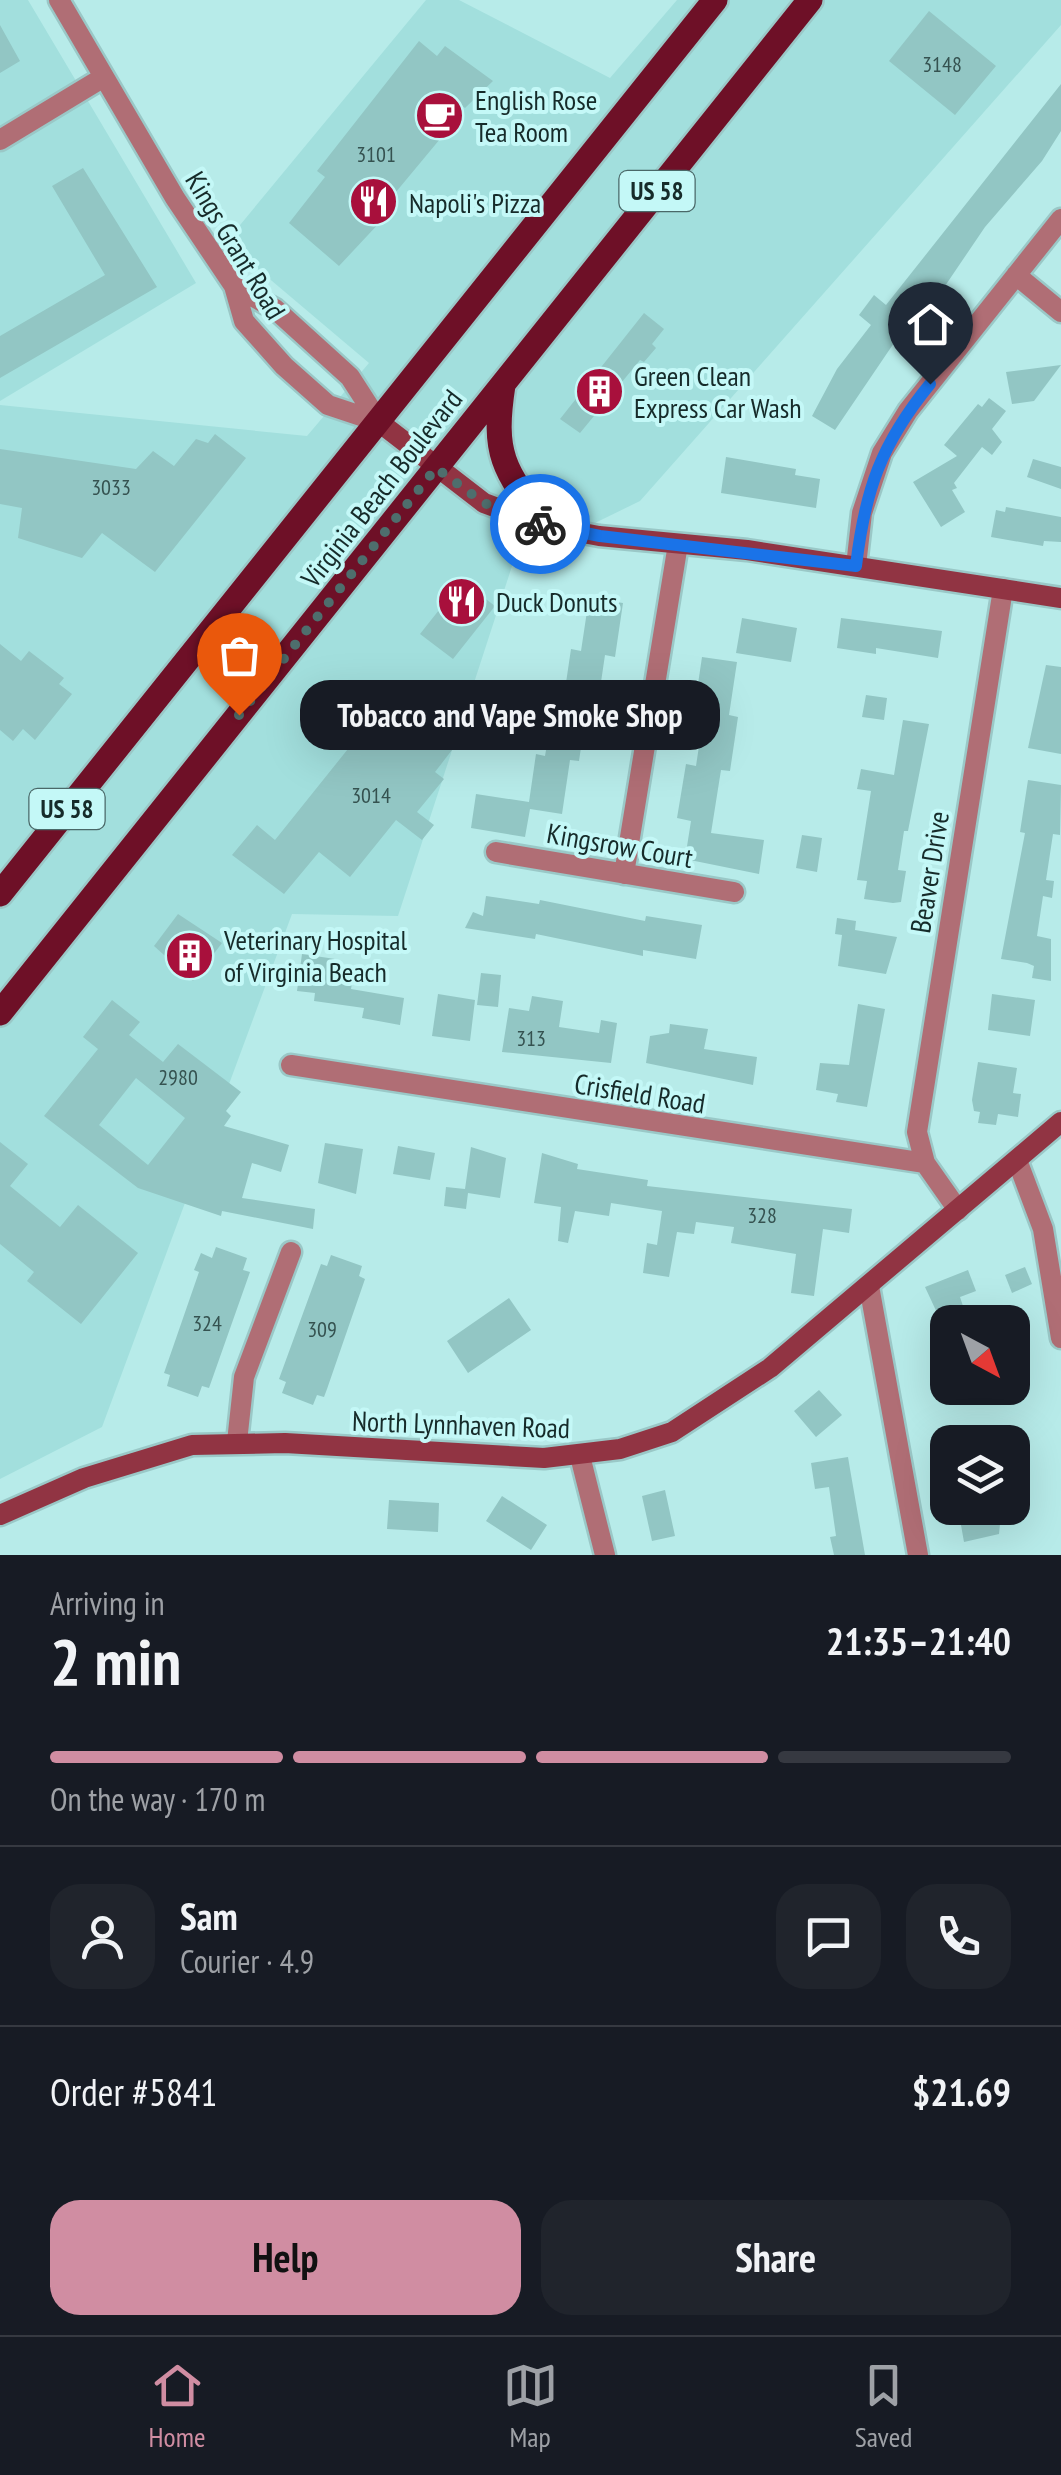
<!DOCTYPE html>
<meta charset="utf-8">
<style>
:root{--surface:#171b24;--page:#20242c;--text:#f1f3f6;--muted:#9ea1a6;--line:#363941;--accent:#d08da2}
body{margin:0;font-family:"PT Sans Narrow",sans-serif;background:var(--page);color:var(--text);height:100vh;display:flex;flex-direction:column;font-size:38px;white-space:nowrap}
*{box-sizing:border-box;margin:0}
p{font-size:32px;color:var(--muted)}
.icon{flex:none;width:55px;height:55px;fill:none;stroke:currentColor;stroke-width:2;stroke-linecap:round;stroke-linejoin:round}
.map{position:relative;height:1555px;overflow:hidden}
.drawer{display:flex;flex-direction:column;background:var(--surface);flex:1}
.drawer>*{flex:none}
.needle{width:65px;rotate:139deg}
.tools{position:absolute;left:930px;top:1305px;display:grid;gap:20px}
.tools a{display:grid;place-items:center;width:100px;height:100px;border-radius:20px;background:var(--surface);box-shadow:0 10px 40px #0002;font-size:50px}
.pin{position:absolute;display:grid;place-items:center;width:85px;height:85px;color:#fff;margin:-102px -42px;border-radius:50% 50% 50% 0;rotate:-45deg;box-shadow:0 0 10px #0007}
.pin .icon{rotate:45deg}
.courier{position:absolute;display:grid;place-items:center;width:100px;height:100px;margin:-50px;border:8px solid #1a73e8;border-radius:50%;background:#fff;color:#222;box-shadow:0 2px 12px #0007}
.bubble{position:absolute;height:70px;border-radius:30px;background:var(--surface);box-shadow:0 10px 40px #0002;font-size:32px;font-weight:700;line-height:70px;text-align:center}
.head em{font-style:normal;font-weight:700}
.head div{display:flex;flex-direction:column-reverse}
.head{display:flex;align-items:center;justify-content:space-between;height:170px;padding:0 50px}
h1{font-size:65px;font-weight:700;line-height:75px}
.bar{display:grid;grid-template-columns:repeat(4,1fr);gap:15px 10px;align-content:center;height:120px;padding:0 50px}
.bar i{height:12px;border-radius:8px;background:var(--line)}
.bar .on{background:var(--accent)}
.bar p{grid-column:span 4}
.line{display:flex;align-items:center;gap:25px;padding:0 50px;border-top:2px solid var(--line)}
.line div{flex:1}
.round{display:grid;place-items:center;flex:none;width:105px;height:105px;border-radius:30px;background:var(--page)}
.button{display:flex;gap:20px;margin-top:auto;padding:20px 50px}
.button a{flex:1;height:115px;border-radius:30px;background:var(--accent);color:#111;font-size:40px;font-weight:700;line-height:115px;text-align:center}
.button a+a{background:var(--page);color:var(--text)}
.tabs{display:flex;justify-content:space-around;align-items:center;height:140px;border-top:2px solid var(--line);background:var(--surface);font-size:28px;color:var(--muted)}
.tabs a{display:grid;justify-items:center;gap:5px}
.tabs .on{color:var(--accent)}
.map>svg:first-child{display:block}
.built{fill:#a2dfdd}
.building{fill:#92c6c4;fill-rule:evenodd}
.lines{fill:none;stroke-linecap:round;stroke-linejoin:round}
.street-casing{stroke:#9ac8c7;stroke-width:25}
.secondary-casing{stroke:#9ac8c7;stroke-width:25}
.primary-casing{stroke:#9ac8c7;stroke-width:30}
.street{stroke:#b06e75;stroke-width:20}
.secondary{stroke:#913443;stroke-width:20}
.primary{stroke:#6e1027;stroke-width:25}
.done{stroke:#4e6e6d;stroke-width:10;stroke-dasharray:0 18}
.route{stroke:#1a73e8;stroke-width:12}
.labels{text-anchor:middle;dominant-baseline:central;stroke-width:8;stroke-linejoin:round;paint-order:stroke}
.number-label{font-size:22px;fill:#355250}
.shield{fill:#c4f8f7;stroke:#4a6868;stroke-width:2.5}
.shield-label{font-size:25px;font-weight:bold;fill:#162b2a}
.poi-label{font-size:28px;fill:#162b2a;stroke:#c4f8f7;text-anchor:start}
.street-label{font-size:28px;fill:#162b2a;stroke:#c4f8f7}
</style>
<div class="map">
<svg width="1061" height="1555" viewBox="0 0 1061 1555">
<rect width="100%" height="100%" fill="#b7ebe9"/>
<path class="built" d="M0,0H28L196,283L0,401Z
M426,0H459L610,78L677,0H1061V25L640,501L513,563L398,916L292,914L102,1427L0,1479V405L307,436L369,363L226,242Z"/>
<path class="building" d="M929,11L996,66L955,115L889,61Z
M0,25L20,61L0,73Z
M419,41L437,56L445,46L493,81L465,108L461,105L441,130L445,133L386,204L378,217L382,220L339,266L289,223L325,177L317,171Z
M1061,84V131L1042,161L985,227L945,286L941,283L896,340L835,430L812,416L837,369L871,325L859,315L874,295L886,305Z
M83,168L157,287L0,378V336L105,275L52,186Z
M644,313L664,329L652,344L656,348L644,362L640,360L580,433L560,419Z
M1061,365L1034,401L1012,404L1006,372Z
M989,398L1006,411L992,429L1002,442L992,455L982,447L954,483L957,488L952,490L965,512L941,527L913,482L957,456L944,445L978,404L982,407Z
M215,434L246,458L155,572L102,533L82,558L18,538L22,508L0,504V449L136,469L153,451L174,466L196,439L208,443Z
M726,457L796,469L795,475L820,479L816,508L721,493Z
M1033,459L1061,467V489L1027,477Z
M1006,507L1061,517V542L1044,541L1043,546L991,537L996,510L1005,512Z
M462,581L495,606L453,659L420,634Z
M589,598L623,603L615,657L605,655L597,709L587,707L579,761L570,760L562,814L530,809L525,837L471,828L476,794L529,802L536,754L545,756L554,702L563,703L571,649L581,651Z
M742,618L797,628L791,662L736,653Z
M841,618L942,631L938,658L876,648V654L837,648Z
M0,644L21,661L29,651L64,678L59,684L72,694L35,740L23,729L13,741L0,730Z
M702,657L737,662L729,715L738,717L730,771L721,770L711,833L764,840L759,874L685,859L691,821L677,818L686,764L696,766L704,713L694,711Z
M1046,665L1061,667V754L1028,748Z
M866,695L887,698L884,720L862,717Z
M388,699L452,750L435,772L444,779L417,812L434,825L422,840L396,820L350,877L319,852L284,894L232,855L257,825L275,840Z
M903,720L929,724L908,831H904L898,870L906,871L901,902L893,903L864,899L867,881L857,880L871,791L857,789L861,769L894,775Z
M1028,780L1061,785L1060,835L1053,834L1046,880L1054,881L1052,898L1043,896L1037,936L1051,939V981L1032,978L1034,966L1027,963L1001,959L1025,833L1020,832Z
M802,835L822,838L817,872L796,868Z
M486,896L539,904L540,900L645,921L646,916L702,925L696,959L643,950V956L536,934L535,939L465,928L473,912L483,916Z
M178,914L222,943L193,981L154,946Z
M837,918L856,921L855,930L897,937L886,974L838,966L842,935L835,934Z
M302,954L335,959L333,968L354,972L351,989L404,998L400,1025L362,1018L364,1008L314,1001L315,993L297,991Z
M481,973L501,975L498,1007L477,1005Z
M438,994L475,1000L470,1041L432,1036Z
M992,994L1035,1000L1030,1036L988,1030Z
M532,996L563,1001L559,1027L599,1033L601,1020L617,1023L611,1063L502,1052L509,1008L529,1011Z
M112,1000L140,1022L129,1035L163,1062L178,1044L241,1092L226,1111L231,1116L224,1126L289,1145L281,1172L252,1163L242,1198L315,1209L313,1229L222,1211L221,1216L138,1188L44,1116L98,1049L83,1037ZM136,1078L185,1118L148,1165L99,1125Z
M858,1004L885,1009L867,1107L836,1102L838,1094L816,1090L820,1063L849,1065Z
M670,1024L708,1029L704,1049L757,1057L753,1085L646,1063L650,1036L669,1033Z
M978,1062L1017,1068L1013,1093L1021,1094L1018,1117L998,1114L996,1125L978,1123L980,1112L974,1111L972,1100Z
M0,1142L28,1164L10,1186L60,1227L78,1205L138,1253L81,1324L27,1281L34,1272L0,1244Z
M325,1143L363,1149L356,1194L318,1183Z
M398,1146L435,1153L430,1180L393,1174Z
M471,1147L506,1158L500,1198L468,1193L466,1209L444,1206L446,1187L465,1189Z
M542,1153L578,1164L577,1169L648,1180L647,1186L852,1209L849,1233L823,1229L814,1296L791,1293L796,1254L731,1243L734,1227L696,1222L694,1234L677,1232L669,1277L643,1273L647,1243L657,1245L662,1211L611,1203L609,1216L575,1211L568,1243L558,1241L561,1207L534,1203Z
M216,1247L247,1258L243,1270L250,1272L209,1388L202,1386L198,1397L167,1386L170,1375L164,1373L199,1272L194,1270L201,1253L212,1258Z
M331,1255L362,1266L359,1276L365,1279L327,1389L324,1397L317,1395L313,1405L282,1393L286,1382L279,1379L321,1264L327,1266Z
M1025,1267L1032,1284L1012,1293L1005,1275Z
M968,1270L976,1291L960,1297L964,1309L939,1317L925,1287Z
M509,1298L531,1330L468,1373L447,1341Z
M819,1390L842,1415L816,1437L794,1411Z
M848,1457L850,1469L865,1555H834L830,1537L836,1536L829,1487L815,1489L811,1463Z
M665,1490L675,1536L652,1541L642,1496Z
M502,1496L547,1525L531,1550L486,1521Z
M389,1500L439,1503L438,1532L387,1529Z
M958,1508H995L1001,1514L999,1534L964,1542Z"/>
<g class="lines">
<defs>
<path id="street" d="M59,0L175,198L234,286L244,321L284,366L328,405L379,422
M0,140L104,77
M1016,275L1061,312
M234,286L275,309L350,377L379,422
M856,566L862,513L882,453L908,411L1061,219
M496,852L734,892
M624,874L678,544
M291,1065L925,1163
M1017,1160L1043,1229L1061,1338
M958,1210L925,1163L917,1132L1003,589
M869,1286L918,1555
M237,1442L244,1377L291,1252
M580,1456L605,1555"/>
<path id="secondary" d="M379,422L484,503L546,526L599,536L747,550L1061,598
M0,1515L84,1478L192,1445L285,1443L544,1458L620,1449L672,1432L770,1368L1061,1122"/>
<path id="primary" d="M503,385C492,456 504,470 546,526
M0,894L715,0
M0,1013L810,0"/>
</defs>
<use href="#street" class="street-casing"/>
<use href="#secondary" class="secondary-casing"/>
<use href="#primary" class="primary-casing"/>
<use href="#street" class="street"/>
<use href="#secondary" class="secondary"/>
<use href="#primary" class="primary"/>
</g>
<g class="lines">
<path class="done" d="M239,715L436,468L484,503L540,524"/>
<path class="route" d="M540,524L600,536L856,566C865,490 881,444 930,384"/>
</g>
<defs>
<symbol id="cafe-disc" viewBox="-11 -11 22 22"><circle r="9.5" fill="#a8103c" stroke="#c4f8f7"/><path d="M-5.5-4.5H6V0H3Q3 3.5 0 3.5H-2.5Q-5.5 3.5-5.5 0ZM3-3.2v2h1.7v-2ZM-6 4.5H4V6H-6Z" fill="#fff"/></symbol>
<symbol id="restaurant-disc" viewBox="-11 -11 22 22"><circle r="9.5" fill="#a8103c" stroke="#c4f8f7"/><path d="M-5-6h1v4h1v-4h1v4h1v-4h1v5L-1.5 .5V6h-2V.5L-5-1ZM5-6V6H3V1.5H1.5Q1.5-4 5-6Z" fill="#fff"/></symbol>
<symbol id="building-disc" viewBox="-11 -11 22 22"><circle r="9.5" fill="#a8103c" stroke="#c4f8f7"/><path d="M-4-6H4V6H1V3H-1V6H-4ZM-2.5-4.3h1.7v1.8h-1.7ZM.8-4.3h1.7v1.8H.8ZM-2.5-1h1.7V.8h-1.7ZM.8-1h1.7V.8H.8Z" fill="#fff"/></symbol>
</defs>
<g fill-rule="evenodd">
<use href="#cafe-disc" x="412" y="88" width="55" height="55"/>
<use href="#restaurant-disc" x="346" y="174" width="55" height="55"/>
<use href="#building-disc" x="572" y="364" width="55" height="55"/>
<use href="#restaurant-disc" x="434" y="574" width="55" height="55"/>
<use href="#building-disc" x="162" y="928" width="55" height="55"/>
</g>
<g class="labels">
<g class="number-label">
<text x="942" y="64">3148</text>
<text x="376" y="154">3101</text>
<text x="111" y="487">3033</text>
<text x="371" y="795">3014</text>
<text x="531" y="1038">313</text>
<text x="178" y="1077">2980</text>
<text x="762" y="1215">328</text>
<text x="207" y="1323">324</text>
<text x="322" y="1329">309</text>
</g>
<g class="shield">
<rect x="619.5" y="171" width="75" height="40" rx="8"/>
<rect x="29.5" y="789" width="75" height="40" rx="8"/>
</g>
<g class="shield-label">
<text x="657" y="191">US 58</text>
<text x="67" y="809">US 58</text>
</g>
<g class="poi-label">
<text x="475" y="99">English Rose<tspan x="475" dy="32">Tea Room</tspan></text>
<text x="409" y="202">Napoli's Pizza</text>
<text x="634" y="375">Green Clean<tspan x="634" dy="32">Express Car Wash</tspan></text>
<text x="496" y="601">Duck Donuts</text>
<text x="224" y="939">Veterinary Hospital<tspan x="224" dy="32">of Virginia Beach</tspan></text>
</g>
<g class="street-label">
<text transform="translate(236 245) rotate(59)">Kings Grant Road</text>
<text transform="translate(381 488) rotate(-52)">Virginia Beach Boulevard</text>
<text transform="translate(620 845) rotate(10)">Kingsrow Court</text>
<text transform="translate(929 872) rotate(-81)">Beaver Drive</text>
<text transform="translate(640 1093) rotate(9)">Crisfield Road</text>
<text transform="translate(461 1424) rotate(2)">North Lynnhaven Road</text>
</g>
</g>
</svg>
<div class="tools">
<a><svg class="needle" viewBox="-14 -14 28 28"><path d="M0-13l5 13h-10z" fill="#e53935"/><path d="M0 13l5-13h-10z" fill="#9ea1a6"/></svg></a>
<a><svg class="icon" aria-label="layers" viewBox="0 0 24 24"><path d="M12 4l9 5-9 5-9-5zM3 14l9 5 9-5"/></svg></a>
</div>
<div class="pin" style="left:239px;top:715px;background:#ea580c"><svg class="icon" aria-label="bag" viewBox="0 0 24 24"><path d="M5 8h14l-1 12H6zM9 8a3 3 0 0 1 6 0"/></svg></div>
<div class="pin" style="left:930px;top:384px;background:#1f2937"><svg class="icon" aria-label="home" viewBox="0 0 24 24"><path d="M3 11l9-7 9 7M6 9v11h12V9"/></svg></div>
<div class="courier" style="left:540px;top:524px"><svg class="icon" aria-label="bike" viewBox="0 0 24 24"><circle cx="6" cy="16" r="4"/><circle cx="18" cy="16" r="4"/><path d="M6 16l4-8h5l3 8M10 8l3 8H6M13 5h3"/></svg></div>
<div class="bubble" style="left:300px;top:680px;width:420px">Tobacco and Vape Smoke Shop</div>
</div>
<section class="drawer">
<div class="head"><div><h1>2 min</h1><p>Arriving in</p></div><em>21:35–21:40</em></div>
<div class="bar"><i class="on"></i><i class="on"></i><i class="on"></i><i></i><p>On the way · 170 m</p></div>
<div class="line" style="height:180px"><a class="round"><svg class="icon" aria-label="person" viewBox="0 0 24 24"><circle cx="12" cy="8" r="4"/><path d="M4 21q1-7 8-7t8 7"/></svg></a><div><b>Sam</b><p>Courier · 4.9</p></div><a class="round"><svg class="icon" aria-label="chat" viewBox="0 0 24 24"><path d="M4 5h16v11H9l-5 4z"/></svg></a><a class="round"><svg class="icon" aria-label="phone" viewBox="0 0 24 24"><path d="M5 4h4l2 5-3 2q2 4 5 5l2-3 5 2v4C11 20 4 13 5 4z"/></svg></a></div>
<div class="line" style="height:130px"><div>Order #5841</div><b>$21.69</b></div>
<div class="button"><a>Help</a><a>Share</a></div>
</section>
<nav class="tabs">
<a class="on"><svg class="icon" aria-label="home" viewBox="0 0 24 24"><path d="M3 11l9-7 9 7M6 9v11h12V9"/></svg>Home</a>
<a><svg class="icon" aria-label="map" viewBox="0 0 24 24"><path d="M3 6l6-2 6 2 6-2v14l-6 2-6-2-6 2zM9 4v14M15 6v14"/></svg>Map</a>
<a><svg class="icon" aria-label="saved" viewBox="0 0 24 24"><path d="M7 4h10v16l-5-4-5 4z"/></svg>Saved</a>
</nav>
